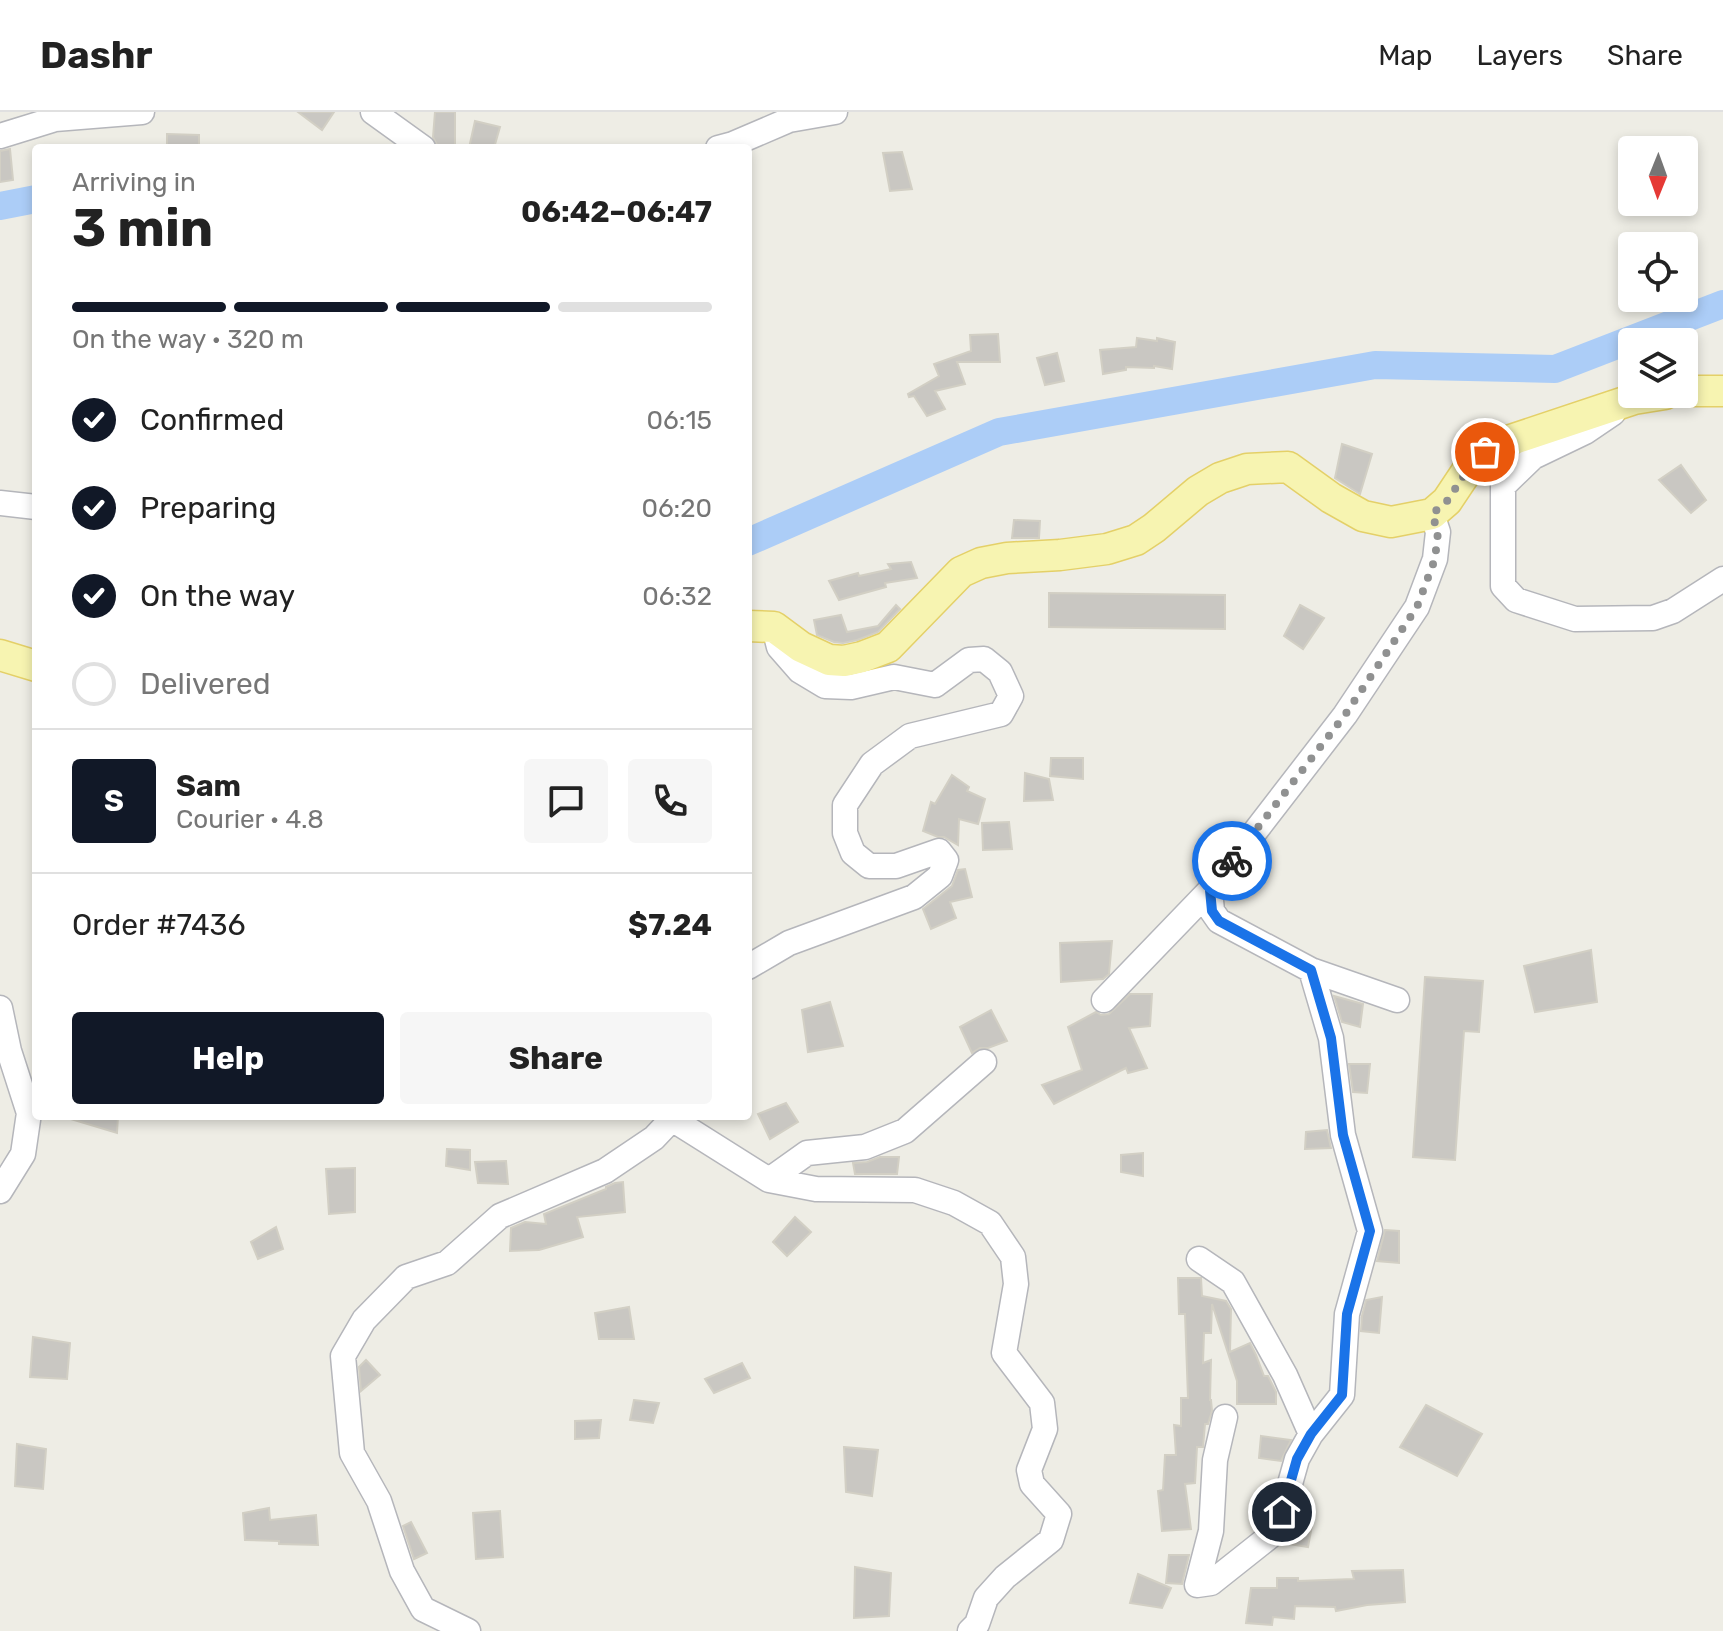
<!DOCTYPE html>
<meta charset="utf-8">
<style>
:root{--surface:#fff;--page:#f6f6f6;--text:#222;--muted:#767676;--line:#e0e0e0;--accent:#111827}
body{margin:0;font-family:Rubik,sans-serif;background:var(--page);color:var(--text);height:100vh;display:flex;flex-direction:column;font-size:30px;white-space:nowrap}
*{box-sizing:border-box;margin:0}
p{font-size:26px;color:var(--muted)}
.icon{flex:none;width:44px;height:44px;fill:none;stroke:currentColor;stroke-width:2;stroke-linecap:round;stroke-linejoin:round}
.map{position:relative;flex:1;overflow:hidden}
.panel{position:absolute;left:32px;top:32px;width:720px;height:976px;display:flex;flex-direction:column;background:var(--surface);border-radius:8px;box-shadow:0 4px 12px #0003}
.panel>*{flex:none}
.needle{width:52px;rotate:181deg}
.controls{position:absolute;left:1618px;top:24px;display:grid;gap:16px}
.controls a{display:grid;place-items:center;width:80px;height:80px;border-radius:8px;background:var(--surface);box-shadow:0 4px 12px #0003;font-size:40px}
.pin{position:absolute;display:grid;place-items:center;width:68px;height:68px;color:#fff;margin:-34px;border:4px solid #fff;border-radius:50%;box-shadow:0 2px 8px #0007}
.courier{position:absolute;display:grid;place-items:center;width:80px;height:80px;margin:-40px;border:6px solid #1a73e8;border-radius:50%;background:#fff;color:#222;box-shadow:0 2px 10px #0007}
.headline em{font-style:normal;font-weight:700}
.headline div{display:flex;flex-direction:column-reverse}
.headline{display:flex;align-items:center;justify-content:space-between;height:136px;padding:0 40px}
h1{font-size:52px;font-weight:700;line-height:60px}
.bar{display:grid;grid-template-columns:repeat(4,1fr);gap:12px 8px;align-content:center;height:96px;padding:0 40px}
.bar i{height:10px;border-radius:6px;background:var(--line)}
.bar .selected{background:var(--accent)}
.bar p{grid-column:span 4}
.line{display:flex;align-items:center;gap:20px;padding:0 40px;border-top:2px solid var(--line)}
.line div{flex:1}
.round{display:grid;place-items:center;flex:none;width:84px;height:84px;border-radius:8px;background:var(--page)}
ol{padding:0 40px;list-style:none}
li{display:flex;align-items:center;gap:24px;height:88px}
li p{margin-inline-start:auto}
li .icon{padding:8px;border-radius:50%;background:var(--accent);color:#fff;stroke-width:4}
li:last-child{color:var(--muted)}
li i{width:44px;height:44px;border:4px solid var(--line);border-radius:50%}
.action{display:flex;gap:16px;margin-top:auto;padding:16px 40px}
.action a{flex:1;height:92px;border-radius:8px;background:var(--accent);color:#fff;font-size:32px;font-weight:700;line-height:92px;text-align:center}
.action a+a{background:var(--page);color:var(--text)}
header{display:flex;align-items:center;gap:48px;box-sizing:border-box;height:112px;padding:0 40px;background:var(--surface);border-bottom:2px solid var(--line)}
header strong{font-size:38px}
nav{display:flex;gap:44px;margin-inline-start:auto;font-size:28px}
.map>svg:first-child{display:block}
.lines{fill:none;stroke-linecap:round;stroke-linejoin:round}
.river{stroke:#accdf7;stroke-width:28}
.building{fill:#c9c7c2;stroke:#d2cfc4;stroke-width:2}
.minor-casing{stroke:#b5b6bb;stroke-width:27}
.major-casing{stroke:#e4d068;stroke-width:33}
.minor{stroke:#fff;stroke-width:24}
.major{stroke:#f7f4b1;stroke-width:30}
.done{stroke:#909191;stroke-width:8;stroke-dasharray:0 14.4}
.route{stroke:#1a73e8;stroke-width:10}
</style>
<header>
<strong>Dashr</strong>
<nav><a>Map</a><a>Layers</a><a>Share</a></nav>
</header>
<div class="map">
<svg width="1723" height="1519" viewBox="0 0 1723 1519">
<rect width="100%" height="100%" fill="#eeede5"/>
<g class="lines">
<path class="river" d="M0,94L36,87
M748,430L999,320L1375,253L1555,257L1723,192"/>
</g>
<path class="building" d="M298,0H334L322,18Z
M435,0H455V35L437,33L433,25Z
M475,9L500,15L494,36H469Z
M167,22L199,23V36H167Z
M10,37L13,68L0,70V39Z
M902,40L912,77L890,79L883,41Z
M998,222L1000,250H957L965,272L935,279L945,297L927,304L914,284L909,285L908,282L939,264L934,252L971,239L970,223Z
M1137,226L1157,229V226L1175,230L1172,257L1154,254V256L1126,255V258L1103,262L1100,238L1136,235Z
M1057,241L1064,269L1045,273L1037,246Z
M1342,332L1372,342L1360,382L1335,366Z
M1681,353L1706,388L1691,401L1659,368Z
M1014,408L1040,409L1039,426H1012Z
M911,450L917,466L885,471L886,475L839,488L829,469L858,461L859,464L891,457L888,452Z
M1049,481L1225,483V517L1049,515Z
M896,493L900,497L878,520L857,528L843,531L834,530L817,523L814,508L841,503L847,520L878,514Z
M1300,493L1324,506L1303,537L1284,524Z
M1051,646H1083V667L1050,664Z
M1025,661L1049,667L1053,688L1024,689Z
M952,663L969,675L967,679L985,687L978,712L959,707L958,733L944,725H938L923,719L931,690L935,692Z
M1009,710L1012,737L983,738L982,711Z
M965,757L972,785L950,790L956,806L931,817L923,797L952,774L958,758Z
M1112,829L1109,862L1103,867L1061,870L1060,831Z
M1591,838L1597,890L1535,900L1524,854Z
M1425,865L1483,869L1479,920L1464,919L1455,1048L1413,1045Z
M1130,882H1152L1150,914L1129,916L1147,956L1128,961L1126,956L1054,992L1042,973L1082,958L1068,915L1096,900L1101,903L1109,902Z
M1334,884L1363,892L1360,915L1342,910Z
M830,890L843,934L808,940L802,898Z
M991,898L1007,929L988,936H980L972,941L960,915Z
M1349,952H1370L1367,981L1353,980Z
M786,991L798,1010L770,1027L758,1002Z
M72,1004H118L117,1021L71,1007Z
M1327,1018L1331,1036L1305,1037L1306,1020Z
M447,1037L470,1038V1058L446,1054Z
M1143,1041V1064L1121,1060V1043Z
M880,1045H899L897,1062H855L853,1051L867,1050Z
M506,1049L508,1072L478,1071L475,1050Z
M355,1056V1100L329,1102L326,1057Z
M623,1070L625,1100L577,1105L583,1125L539,1138L510,1139L511,1116L525,1110L546,1112L544,1102L606,1077V1075L615,1071Z
M795,1105L811,1120L787,1144L773,1130Z
M276,1115L283,1137L258,1147L251,1130Z
M1385,1118L1399,1119V1151L1377,1149Z
M1178,1166H1201L1202,1184L1226,1189L1231,1197L1230,1240L1250,1231L1256,1243L1264,1264H1268L1276,1280V1292H1237V1269L1212,1192L1211,1221H1204L1203,1251L1211,1248L1210,1288H1211L1212,1299L1208,1312H1205L1203,1335H1197L1195,1371L1185,1372L1191,1417L1162,1419L1158,1379L1163,1378L1165,1343H1176L1174,1313L1181,1314V1286H1188L1185,1202H1179Z
M1382,1185L1379,1221L1361,1219L1362,1204L1366,1188Z
M629,1195L634,1227H599L595,1201Z
M33,1225L70,1231L67,1267L30,1265Z
M366,1248L380,1263L361,1279L359,1255Z
M742,1251L750,1266L714,1281L705,1267Z
M634,1288L659,1291L653,1311L630,1308Z
M1426,1293L1482,1322L1457,1364L1400,1335Z
M601,1308L599,1326L575,1327V1309Z
M1261,1324L1291,1328L1281,1349L1259,1346Z
M17,1332L46,1337L43,1377L15,1374Z
M844,1335L878,1338L872,1384L846,1380Z
M269,1396L270,1408L316,1403L318,1433L279,1432V1429L245,1428L243,1401Z
M500,1399L503,1445L476,1447L473,1401Z
M1296,1404L1313,1408L1308,1435L1283,1431Z
M411,1410L427,1441L414,1447L403,1414Z
M1169,1443H1189L1182,1472L1166,1471Z
M855,1455L891,1461L889,1504L854,1506Z
M1403,1458L1405,1490L1367,1493L1336,1499L1335,1495L1295,1494L1294,1507L1273,1505L1272,1513L1246,1511L1251,1476H1277V1466H1298V1469L1354,1467L1352,1459Z
M1138,1462L1171,1476L1162,1496L1130,1491Z"/>
<g class="lines">
<defs>
<path id="minor" d="M373,0L423,36
M0,24L55,7L142,0
M718,36L733,32L789,8L835,0
M1613,301L1585,320L1533,345L1503,374V474L1516,488L1575,507L1653,506L1673,499L1723,467
M0,391L36,395
M748,855L789,831L914,785L940,764L946,748L939,739L896,754H869L853,741L845,721V693L872,652L910,624L1001,602L1011,584L1000,560L984,547L969,548L935,573L894,565L851,575L825,574L800,559L779,535L774,515
M1104,888L1210,778
M1397,888L1311,858L1219,809L1212,799L1210,778L1345,603L1417,495L1435,447L1438,420L1432,402
M0,896L9,939L29,1001L23,1042L0,1079
M672,1007L769,1068L816,1077L915,1078L954,1091L990,1111L1013,1145L1016,1172L1004,1241L1042,1291L1045,1317L1029,1358L1032,1372L1059,1402L1051,1428L1005,1465L986,1486L977,1512L970,1519
M769,1068L807,1041L865,1035L905,1019L984,950
M1199,1147L1233,1170L1285,1263L1311,1322
M1225,1305L1215,1348L1211,1419L1197,1473L1211,1471L1269,1425L1282,1400L1297,1347L1311,1322L1342,1283L1347,1202L1370,1119L1343,1023L1331,926L1311,858
M468,1519L423,1497L402,1459L379,1389L352,1341L343,1244L364,1208L406,1165L447,1151L500,1104L605,1059L654,1026L672,1007V1004"/>
<path id="major" d="M1684,279H1723
M748,514L774,515L801,535L829,548L844,549L862,545L888,535L961,460L981,451L1007,446L1060,443L1107,437L1136,428L1154,416L1198,379L1220,366L1247,357L1288,355L1331,386L1363,404L1391,410L1432,402L1447,389L1467,359L1485,340L1508,329L1634,287L1665,282
M0,543L36,554"/>
</defs>
<use href="#minor" class="minor-casing"/>
<use href="#major" class="major-casing"/>
<use href="#minor" class="minor"/>
<use href="#major" class="major"/>
</g>
<g class="lines">
<path class="done" d="M1232,749L1345,603L1417,495L1435,447L1438,420L1432,402L1447,389L1467,359L1485,340"/>
<path class="route" d="M1232,749L1210,778L1212,799L1219,809L1311,858L1331,926L1343,1023L1370,1119L1347,1202L1342,1283L1311,1322L1297,1347L1282,1400"/>
</g>
</svg>
<div class="controls">
<a><svg class="needle" viewBox="-14 -14 28 28"><path d="M0-13l5 13h-10z" fill="#e53935"/><path d="M0 13l5-13h-10z" fill="#767676"/></svg></a>
<a><svg class="icon" aria-label="locate" viewBox="0 0 24 24"><circle cx="12" cy="12" r="6"/><path d="M12 2v4M12 18v4M2 12h4M18 12h4"/></svg></a>
<a><svg class="icon" aria-label="layers" viewBox="0 0 24 24"><path d="M12 4l9 5-9 5-9-5zM3 14l9 5 9-5"/></svg></a>
</div>
<div class="pin" style="left:1485px;top:340px;background:#ea580c"><svg class="icon" aria-label="bag" viewBox="0 0 24 24"><path d="M5 8h14l-1 12H6zM9 8a3 3 0 0 1 6 0"/></svg></div>
<div class="pin" style="left:1282px;top:1400px;background:#1f2937"><svg class="icon" aria-label="home" viewBox="0 0 24 24"><path d="M3 11l9-7 9 7M6 9v11h12V9"/></svg></div>
<div class="courier" style="left:1232px;top:749px"><svg class="icon" aria-label="bike" viewBox="0 0 24 24"><circle cx="6" cy="16" r="4"/><circle cx="18" cy="16" r="4"/><path d="M6 16l4-8h5l3 8M10 8l3 8H6M13 5h3"/></svg></div>
<section class="panel">
<div class="headline"><div><h1>3 min</h1><p>Arriving in</p></div><em>06:42–06:47</em></div>
<div class="bar"><i class="selected"></i><i class="selected"></i><i class="selected"></i><i></i><p>On the way · 320 m</p></div>
<ol>
<li><svg class="icon" aria-label="check" viewBox="0 0 24 24"><path d="M5 12l5 5 9-10"/></svg>Confirmed<p>06:15</p></li>
<li><svg class="icon" aria-label="check" viewBox="0 0 24 24"><path d="M5 12l5 5 9-10"/></svg>Preparing<p>06:20</p></li>
<li><svg class="icon" aria-label="check" viewBox="0 0 24 24"><path d="M5 12l5 5 9-10"/></svg>On the way<p>06:32</p></li>
<li><i></i>Delivered</li>
</ol>
<div class="line" style="height:144px"><b class="round" style="background:var(--accent);color:#fff">S</b><div><b>Sam</b><p>Courier · 4.8</p></div><a class="round"><svg class="icon" aria-label="chat" viewBox="0 0 24 24"><path d="M4 5h16v11H9l-5 4z"/></svg></a><a class="round"><svg class="icon" aria-label="phone" viewBox="0 0 24 24"><path d="M5 4h4l2 5-3 2q2 4 5 5l2-3 5 2v4C11 20 4 13 5 4z"/></svg></a></div>
<div class="line" style="height:104px"><div>Order #7436</div><b>$7.24</b></div>
<div class="action"><a>Help</a><a>Share</a></div>
</section>
</div>
